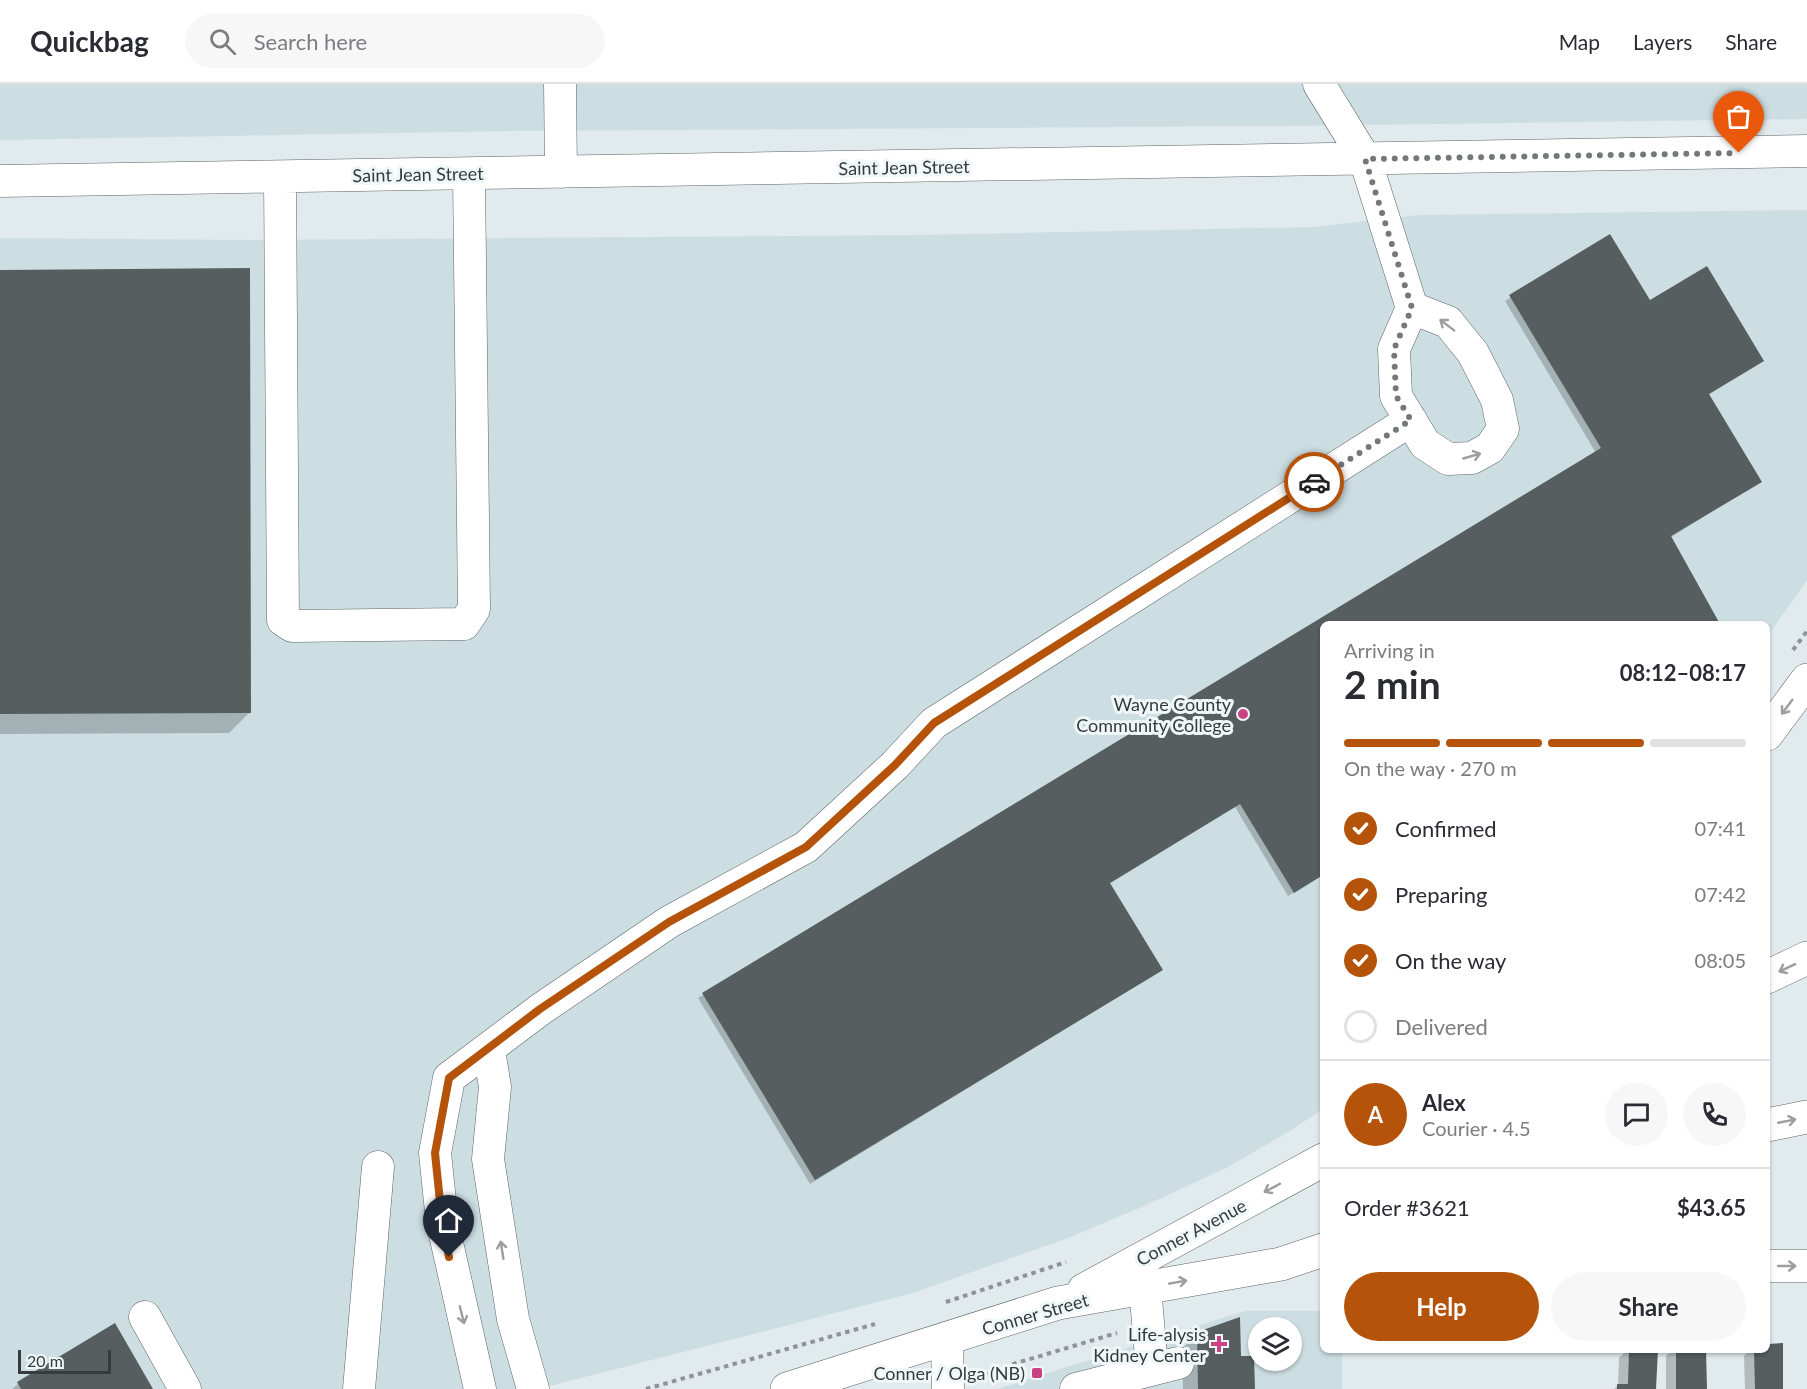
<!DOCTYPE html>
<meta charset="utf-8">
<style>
:root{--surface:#fff;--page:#f7f7f7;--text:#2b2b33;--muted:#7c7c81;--line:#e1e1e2;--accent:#b45309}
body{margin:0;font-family:Lato,sans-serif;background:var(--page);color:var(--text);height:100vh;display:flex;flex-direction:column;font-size:22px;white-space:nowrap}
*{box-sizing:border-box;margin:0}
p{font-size:20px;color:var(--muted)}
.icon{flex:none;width:33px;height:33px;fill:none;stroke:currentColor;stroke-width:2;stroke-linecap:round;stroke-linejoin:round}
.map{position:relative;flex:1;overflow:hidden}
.sheet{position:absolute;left:1320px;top:537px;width:450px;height:732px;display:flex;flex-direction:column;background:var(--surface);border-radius:9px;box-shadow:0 2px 4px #0004}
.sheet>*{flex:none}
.tools{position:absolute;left:1248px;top:1233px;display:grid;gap:12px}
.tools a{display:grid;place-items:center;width:54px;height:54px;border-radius:50%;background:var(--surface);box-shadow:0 2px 4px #0004;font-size:30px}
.scale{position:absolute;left:18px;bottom:15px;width:93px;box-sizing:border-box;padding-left:6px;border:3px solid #383b3c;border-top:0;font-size:16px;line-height:21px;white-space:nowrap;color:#383b3c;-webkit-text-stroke:4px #eff7f9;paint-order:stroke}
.pin{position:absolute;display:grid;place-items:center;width:51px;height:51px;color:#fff;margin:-62px -26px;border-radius:50% 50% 50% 0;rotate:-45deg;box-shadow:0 0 6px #0007}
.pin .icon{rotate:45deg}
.courier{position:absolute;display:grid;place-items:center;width:60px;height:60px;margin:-30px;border:4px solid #b45309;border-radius:50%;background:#fff;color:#222;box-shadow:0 2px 8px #0007}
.summary em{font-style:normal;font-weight:700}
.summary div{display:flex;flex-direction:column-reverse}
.summary{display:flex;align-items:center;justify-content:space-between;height:102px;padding:0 24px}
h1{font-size:39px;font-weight:700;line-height:45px}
.bar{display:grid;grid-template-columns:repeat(4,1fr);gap:9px 6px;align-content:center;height:72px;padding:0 24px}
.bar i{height:8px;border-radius:4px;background:var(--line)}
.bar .current{background:var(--accent)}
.bar p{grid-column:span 4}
.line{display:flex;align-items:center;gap:15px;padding:0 24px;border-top:2px solid var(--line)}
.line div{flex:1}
.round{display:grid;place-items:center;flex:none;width:63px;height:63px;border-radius:32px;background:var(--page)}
ol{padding:0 24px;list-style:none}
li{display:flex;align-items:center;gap:18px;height:66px}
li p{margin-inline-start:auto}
li .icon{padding:6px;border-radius:50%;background:var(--accent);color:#fff;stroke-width:4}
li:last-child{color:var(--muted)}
li i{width:33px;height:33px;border:3px solid var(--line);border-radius:50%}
.cta{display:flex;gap:12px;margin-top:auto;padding:12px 24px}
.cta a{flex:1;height:69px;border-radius:36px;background:var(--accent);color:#fff;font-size:24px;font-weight:700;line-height:69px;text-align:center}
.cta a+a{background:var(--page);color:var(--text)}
header{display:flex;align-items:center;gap:36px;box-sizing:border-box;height:84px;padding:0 30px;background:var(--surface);border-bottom:2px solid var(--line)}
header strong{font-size:28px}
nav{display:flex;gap:33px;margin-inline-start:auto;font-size:21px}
.search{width:420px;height:54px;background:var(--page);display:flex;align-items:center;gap:15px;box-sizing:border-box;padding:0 21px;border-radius:33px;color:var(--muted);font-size:22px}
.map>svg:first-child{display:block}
.built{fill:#cddee2;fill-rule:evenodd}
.shadow{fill:#0003}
.building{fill:#575e60}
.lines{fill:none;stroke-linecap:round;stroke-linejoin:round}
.minor-casing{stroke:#5d6466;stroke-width:33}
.major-casing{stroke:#5d6466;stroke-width:34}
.highway-casing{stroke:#5d6466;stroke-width:34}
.path{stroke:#8e9496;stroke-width:4;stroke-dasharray:4.5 4.5;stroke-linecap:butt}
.minor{stroke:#fff;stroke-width:32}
.major{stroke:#fff;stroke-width:33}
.highway{stroke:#fff;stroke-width:33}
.oneway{stroke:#9c9d9e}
.done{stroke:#73787a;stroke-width:6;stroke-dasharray:0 10.8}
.route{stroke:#b45309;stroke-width:8}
.poi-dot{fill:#c94384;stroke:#eff7f9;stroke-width:2}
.labels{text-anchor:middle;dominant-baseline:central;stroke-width:6;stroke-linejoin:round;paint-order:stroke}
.street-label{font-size:18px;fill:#383b3c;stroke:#eff7f9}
.poi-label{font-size:18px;fill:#383b3c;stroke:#eff7f9;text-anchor:end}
</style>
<header>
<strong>Quickbag</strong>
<div class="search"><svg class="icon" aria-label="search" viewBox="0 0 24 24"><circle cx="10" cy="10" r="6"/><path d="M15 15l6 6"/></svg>Search here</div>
<nav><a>Map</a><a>Layers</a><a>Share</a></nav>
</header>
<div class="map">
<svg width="1807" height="1305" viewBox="0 0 1807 1305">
<rect width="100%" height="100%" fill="#e1eaec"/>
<path class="built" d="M0,0H1807V35L1291,42L513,47L0,56Z
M1807,126V496L1767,553V540H1323V1025L1285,1050L1228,1083L1142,1123L1068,1154L913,1209L538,1305H0V154L253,156L913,151L1314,143L1418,131Z
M1245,1227H1323V1266H1342V1305H997ZM1258,1244H1292V1276H1258Z"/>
<path class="shadow" d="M1609,152L1649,218L1757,281L1708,311L1760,397L1670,454L1719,540H1323V791L1288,812L1235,723L1109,800L1156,890L810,1100L698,914L1596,369L1505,217Z
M0,188L250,628L229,649L0,650Z
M114,1241L151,1305H12L18,1300Z
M1198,1249L1239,1274L1253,1305H1183L1182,1265Z
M1767,1261L1782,1305H1745L1744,1272L1750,1266H1767Z
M1627,1266H1656L1655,1305H1614L1618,1301L1619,1274Z
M1672,1266H1705V1305H1666V1272Z"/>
<path class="building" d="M1610,150L1650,216L1707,182L1764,277L1709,310L1762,398L1671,452L1720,540H1323V791L1294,809L1240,720L1110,799L1163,886L815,1096L702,909L1601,364L1509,211Z
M250,184L251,629L0,630V186Z
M1240,1233L1241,1272H1254L1255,1305H1198L1197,1248Z
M115,1239L153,1305H21L17,1298Z
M1783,1259V1305H1755L1754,1266H1767V1260Z
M1629,1266H1658L1656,1305H1617V1300H1628Z
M1676,1266H1706L1707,1305H1676Z"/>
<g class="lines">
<defs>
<path id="minor" d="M560,0L561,88
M1319,0L1365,75L1412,224L1394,265L1396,312L1425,360L1448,375L1472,374L1490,364L1503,345L1497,316L1473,269L1448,238L1412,224
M280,93L283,536L292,542L464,540L474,525L469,90
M0,97L1807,67
M489,966L495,1003L488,1075L513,1235L533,1305
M1767,1182H1807
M1145,1204L1152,1283
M145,1233L185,1305
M947,1256L948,1305
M359,1305L378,1083
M480,1305L442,1137L435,1069L449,994L541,925L669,838L806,763L895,681L934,639L1411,336
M1076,1305L1178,1279"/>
<path id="major" d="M1767,650L1807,596
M1767,1041L1807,1033
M1084,1206L1323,1076
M787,1305L1058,1219L1281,1180L1323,1166"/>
<path id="highway" d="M1767,893L1807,874"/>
</defs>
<use href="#minor" class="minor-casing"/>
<use href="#major" class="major-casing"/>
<use href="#highway" class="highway-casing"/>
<path class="path" d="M1793,566L1807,547
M946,1218L1066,1178
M979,1294L1010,1281L1117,1249
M646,1305L875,1240"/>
<use href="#minor" class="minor"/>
<use href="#major" class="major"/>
<use href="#highway" class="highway"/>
</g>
<defs><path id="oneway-shaft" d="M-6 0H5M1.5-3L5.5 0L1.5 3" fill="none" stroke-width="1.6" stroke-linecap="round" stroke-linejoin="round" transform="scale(1.5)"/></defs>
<g class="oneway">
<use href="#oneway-shaft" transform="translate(1447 241) rotate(-143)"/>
<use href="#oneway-shaft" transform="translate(1472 372) rotate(-16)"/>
<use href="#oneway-shaft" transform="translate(1787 623) rotate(127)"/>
<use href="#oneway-shaft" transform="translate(1787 884) rotate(155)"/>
<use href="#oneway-shaft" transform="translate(1787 1037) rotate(-11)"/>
<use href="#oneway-shaft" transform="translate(1272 1104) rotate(152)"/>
<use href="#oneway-shaft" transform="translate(502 1166) rotate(-99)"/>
<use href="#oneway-shaft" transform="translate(1787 1182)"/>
<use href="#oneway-shaft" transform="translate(1178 1198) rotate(-10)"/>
<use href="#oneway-shaft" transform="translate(462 1231) rotate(76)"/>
</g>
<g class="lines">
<path class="done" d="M1314,398L1411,336L1396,312L1394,265L1412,224L1365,75L1739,69"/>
<path class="route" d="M449,1173L442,1137L435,1069L449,994L540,925L669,838L806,763L895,681L934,639L1314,398"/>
</g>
<g class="poi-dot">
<circle cx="1243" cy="630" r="6"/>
<path d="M1216 1251h6v6h6v6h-6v6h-6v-6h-6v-6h6z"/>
<rect x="1031" y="1283" width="12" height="12" rx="3"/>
</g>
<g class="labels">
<g class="street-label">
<text transform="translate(904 83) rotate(-1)">Saint Jean Street</text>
<text transform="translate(418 90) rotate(-1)">Saint Jean Street</text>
<text transform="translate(1191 1148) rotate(-28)">Conner Avenue</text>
<text transform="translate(1035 1230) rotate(-16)">Conner Street</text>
</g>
<g class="poi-label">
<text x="1231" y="620">Wayne County<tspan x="1231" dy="21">Community College</tspan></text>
<text x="1206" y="1250">Life-alysis<tspan x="1206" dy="21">Kidney Center</tspan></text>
<text x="1025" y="1289">Conner / Olga (NB)</text>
</g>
</g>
</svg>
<div class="tools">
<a><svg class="icon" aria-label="layers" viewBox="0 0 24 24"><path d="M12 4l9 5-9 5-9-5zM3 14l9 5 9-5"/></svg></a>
</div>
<div class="scale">20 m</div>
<div class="pin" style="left:1739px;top:69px;background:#ea580c"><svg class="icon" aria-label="bag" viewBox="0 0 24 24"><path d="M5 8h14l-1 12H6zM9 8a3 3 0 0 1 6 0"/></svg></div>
<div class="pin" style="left:449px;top:1173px;background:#1f2937"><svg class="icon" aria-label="home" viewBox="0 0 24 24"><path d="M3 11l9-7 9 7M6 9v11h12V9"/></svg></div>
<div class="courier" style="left:1314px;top:398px"><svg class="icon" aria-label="car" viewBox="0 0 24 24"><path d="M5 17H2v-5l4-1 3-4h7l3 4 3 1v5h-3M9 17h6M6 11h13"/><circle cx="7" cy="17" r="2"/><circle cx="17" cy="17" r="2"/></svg></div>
<section class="sheet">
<div class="summary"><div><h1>2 min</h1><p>Arriving in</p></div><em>08:12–08:17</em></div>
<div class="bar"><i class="current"></i><i class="current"></i><i class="current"></i><i></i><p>On the way · 270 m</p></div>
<ol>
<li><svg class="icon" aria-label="check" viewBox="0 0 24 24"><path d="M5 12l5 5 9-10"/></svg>Confirmed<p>07:41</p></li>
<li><svg class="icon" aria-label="check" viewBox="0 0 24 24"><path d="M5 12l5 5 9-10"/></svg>Preparing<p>07:42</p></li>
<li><svg class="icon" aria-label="check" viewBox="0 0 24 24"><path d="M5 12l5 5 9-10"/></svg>On the way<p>08:05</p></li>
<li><i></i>Delivered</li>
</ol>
<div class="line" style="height:108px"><b class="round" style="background:var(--accent);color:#fff">A</b><div><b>Alex</b><p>Courier · 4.5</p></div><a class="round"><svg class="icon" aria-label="chat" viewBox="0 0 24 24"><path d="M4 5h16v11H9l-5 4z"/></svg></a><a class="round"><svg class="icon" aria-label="phone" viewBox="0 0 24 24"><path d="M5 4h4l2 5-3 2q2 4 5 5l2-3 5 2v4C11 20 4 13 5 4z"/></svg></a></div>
<div class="line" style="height:78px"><div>Order #3621</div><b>$43.65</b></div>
<div class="cta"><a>Help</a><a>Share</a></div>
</section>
</div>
